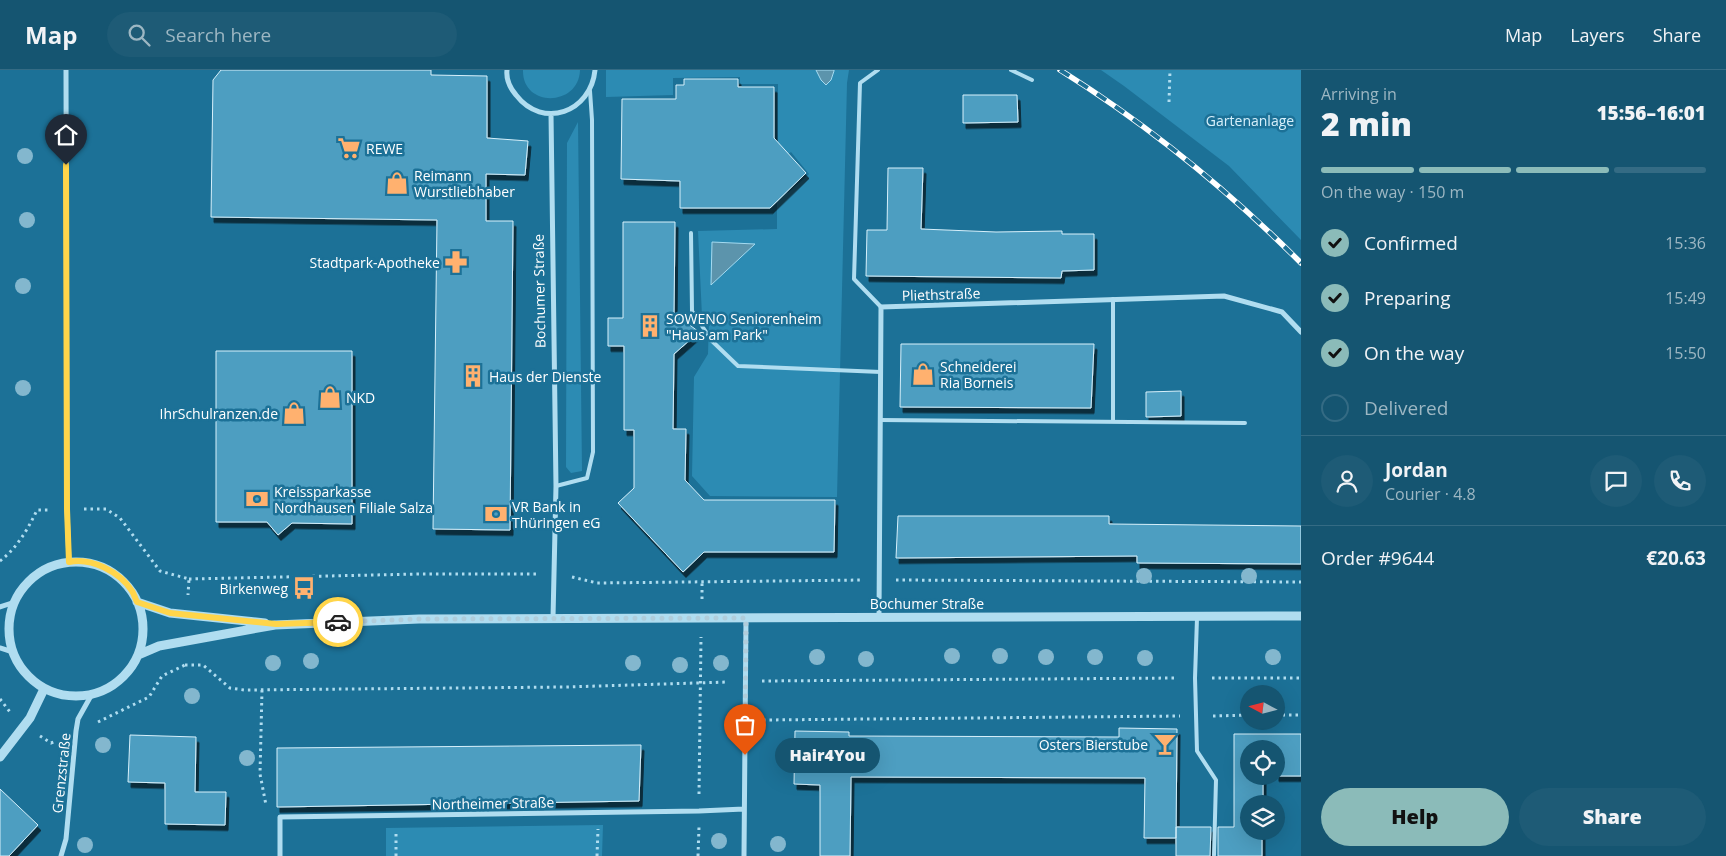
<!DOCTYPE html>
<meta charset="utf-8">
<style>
:root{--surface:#155571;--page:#1e5b76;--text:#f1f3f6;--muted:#9db7c3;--line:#346b84;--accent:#8bbbb9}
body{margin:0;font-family:"Open Sans",sans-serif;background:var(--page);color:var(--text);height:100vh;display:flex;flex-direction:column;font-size:19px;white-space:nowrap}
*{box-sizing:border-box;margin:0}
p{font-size:16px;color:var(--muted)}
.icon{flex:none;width:28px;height:28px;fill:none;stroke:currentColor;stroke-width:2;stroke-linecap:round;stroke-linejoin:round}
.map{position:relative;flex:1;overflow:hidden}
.sheet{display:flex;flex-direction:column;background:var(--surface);width:425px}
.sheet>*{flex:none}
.needle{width:32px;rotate:277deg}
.buttons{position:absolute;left:1240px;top:615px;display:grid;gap:10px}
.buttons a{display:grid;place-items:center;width:45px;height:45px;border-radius:50%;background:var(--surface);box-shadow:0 5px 20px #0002;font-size:25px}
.pin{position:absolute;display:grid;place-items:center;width:42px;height:42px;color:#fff;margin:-51px -21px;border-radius:50% 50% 50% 0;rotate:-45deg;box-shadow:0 0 5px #0007}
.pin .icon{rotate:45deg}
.courier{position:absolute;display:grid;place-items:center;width:50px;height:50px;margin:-25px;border:4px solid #ffd54a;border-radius:50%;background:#fff;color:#222;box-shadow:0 1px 6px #0007}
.bubble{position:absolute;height:35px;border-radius:18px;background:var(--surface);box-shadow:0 5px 20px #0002;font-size:16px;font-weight:800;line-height:35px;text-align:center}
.overview em{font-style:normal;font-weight:800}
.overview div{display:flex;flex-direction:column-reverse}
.overview{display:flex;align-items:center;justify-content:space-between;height:85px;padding:0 20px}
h1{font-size:32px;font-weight:800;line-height:38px}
.bar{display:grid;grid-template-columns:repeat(4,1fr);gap:8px 5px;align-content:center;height:60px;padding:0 20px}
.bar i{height:6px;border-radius:4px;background:var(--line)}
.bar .current{background:var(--accent)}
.bar p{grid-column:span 4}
.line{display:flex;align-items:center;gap:12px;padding:0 20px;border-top:1px solid var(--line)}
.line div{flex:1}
.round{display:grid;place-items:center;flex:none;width:52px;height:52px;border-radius:26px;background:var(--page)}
ol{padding:0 20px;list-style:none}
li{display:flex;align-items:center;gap:15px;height:55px}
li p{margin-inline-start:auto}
li .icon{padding:5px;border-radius:50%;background:var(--accent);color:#111;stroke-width:4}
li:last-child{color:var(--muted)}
li i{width:28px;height:28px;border:2px solid var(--line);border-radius:50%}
.primary-button{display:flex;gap:10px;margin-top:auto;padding:10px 20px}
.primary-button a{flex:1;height:58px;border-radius:30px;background:var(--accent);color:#111;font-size:20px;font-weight:800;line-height:58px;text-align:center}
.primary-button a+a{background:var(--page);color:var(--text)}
header{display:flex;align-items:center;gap:30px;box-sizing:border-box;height:70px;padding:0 25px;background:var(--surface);border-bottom:1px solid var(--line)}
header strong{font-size:24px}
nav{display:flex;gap:28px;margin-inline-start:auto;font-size:18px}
.search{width:350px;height:45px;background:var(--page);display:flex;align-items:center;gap:12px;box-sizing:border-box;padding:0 18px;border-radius:28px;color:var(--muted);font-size:19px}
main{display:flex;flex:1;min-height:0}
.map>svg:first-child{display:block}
.green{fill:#2c8bb3}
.water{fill:#5c94ac;stroke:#a4dbf1}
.building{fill:#4d9ec1;stroke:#d7f0fb;filter:url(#shadow)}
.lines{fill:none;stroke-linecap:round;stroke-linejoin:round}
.path{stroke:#b0ddf0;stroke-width:3;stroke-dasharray:2.5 4;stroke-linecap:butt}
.service{stroke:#b0ddf0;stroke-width:4}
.minor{stroke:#b0ddf0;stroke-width:5}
.tertiary{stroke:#b0ddf0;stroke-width:9}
.rail-casing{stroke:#fff;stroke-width:5.5}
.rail{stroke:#1c7197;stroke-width:4;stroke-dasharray:11;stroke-linecap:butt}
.tree{fill:#83b7ce}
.done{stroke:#b0cddb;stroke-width:5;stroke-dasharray:0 9}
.route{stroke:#ffd54a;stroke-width:6}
.labels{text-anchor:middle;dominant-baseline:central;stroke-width:5;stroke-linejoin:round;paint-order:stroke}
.park-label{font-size:14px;fill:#d7f0fb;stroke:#1c7197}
.poi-label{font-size:14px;fill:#fff;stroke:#1c7197;text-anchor:start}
.street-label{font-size:14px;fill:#fff;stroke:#1c7197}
</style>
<header>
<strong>Map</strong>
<div class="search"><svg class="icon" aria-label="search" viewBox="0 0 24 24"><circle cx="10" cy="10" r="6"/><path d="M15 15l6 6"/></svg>Search here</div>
<nav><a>Map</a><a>Layers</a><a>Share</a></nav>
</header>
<main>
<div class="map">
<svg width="1301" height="786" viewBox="0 0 1301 786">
<defs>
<filter id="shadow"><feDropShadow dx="3" dy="5.5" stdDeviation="0" flood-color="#0009"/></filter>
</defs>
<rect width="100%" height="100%" fill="#1c7197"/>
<path class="green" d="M523,0H580C579,37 522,38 523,0Z
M606,0H849L847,13L837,427L710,426L692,406L694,307L708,284L709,251L702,246L698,161L777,159V110L788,123L809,104L791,82L778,91V14H740V7L673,8V25L606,27Z
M1101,0H1301V170L1229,96L1124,16Z
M578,52L582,401L571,403L566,397L567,73Z
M603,755L602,786H386V758Z"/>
<path class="water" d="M816,0H834V1L831,10L826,15L821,10Z
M712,172L755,174L711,215Z"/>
<path class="building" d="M221,0H431V5L487,6V68L528,71L525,105L486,104V151H513L510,460L433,459L437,150L211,147L213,10Z
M684,9H738V17H774V68L806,103L770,138H680V111L621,109L622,29H676V15H684Z
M963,25H1017L1018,52L963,53Z
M888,98H923L921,159L996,162L1062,161V164H1094V200L1062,201L1061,208L866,206L867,160H887Z
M623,152H675L674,243L699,262L674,284L673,359H686L685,410L704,430H835L834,482H704L683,502L618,433L634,418V360H624V276H608V248H623Z
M901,274H1094L1091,338L900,337Z
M216,281H352V454L292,453L278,465L267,452H216Z
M1181,321V346L1146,347V322Z
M898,446H1109V454L1301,456V494L1137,493V486L896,488Z
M1119,658L1177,659L1176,768H1144L1145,708L851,707L850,786H820V715L794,714L795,661L849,662V666L1119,667Z
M1234,664H1301V706H1276V679H1249V706H1263V734H1249V761H1262V786H1218V757H1234Z
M130,665L196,667L195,722H226L225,755L165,754V713L128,712Z
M641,675L639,731L277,737V678Z
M0,719L38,755L9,786H0Z
M1176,757H1211L1210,786H1176Z"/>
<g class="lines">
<path class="path" d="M1169,32L1170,0
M84,439H106L120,448L160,501L189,509L188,525
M0,491C17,478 28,459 37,440H50
M572,507L597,513L862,510
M189,509L420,504H536
M896,510L1301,512
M702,529V512
M185,595H203L230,618L244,620L566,617L728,612
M1212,608H1301
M762,611L1178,608
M262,620L260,704L266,735
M0,629L10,642
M1276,645H1301
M1213,646L1249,645
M763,650L1180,646
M98,652L149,627L162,606L185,595V593
M40,666L51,673L56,671
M699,724L701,567
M396,786V764
M597,786L598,759
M698,786L699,757"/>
<path class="service" d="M878,0L860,13L854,209L881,237
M1011,0L1032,10
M691,163L692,241L712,271L738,296L881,302
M880,350L1245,353
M1113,352V229
M556,416L587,408L593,382L592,50L590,21
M1197,548L1195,608L1197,681L1216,710L1214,785"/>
<path class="minor" d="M66,0L67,439L69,492
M507,0C506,9 510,18 516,25C543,60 591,42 595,0
M551,44L556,416L553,548
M0,537L15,532
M879,547L881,237L1224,226L1282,242L1301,262
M0,578L13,582
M61,786L66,769L76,661L78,649L92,624
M280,786V747L699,741L744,739
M744,786L746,547"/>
<path class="tertiary" d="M9 559a67 67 0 1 1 134 0a67 67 0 1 1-134 0Z
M137,532L170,543L265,553
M138,585L159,576L275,555L419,549L1301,546
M0,687L30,648L44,619"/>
<defs>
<path id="rail" d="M1060,0C1148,55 1227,119 1301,193"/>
</defs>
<use href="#rail" class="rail-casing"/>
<use href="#rail" class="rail"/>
</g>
<g class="tree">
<circle cx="25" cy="86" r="8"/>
<circle cx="27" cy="150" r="8"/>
<circle cx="23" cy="216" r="8"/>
<circle cx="23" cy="318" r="8"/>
<circle cx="1144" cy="506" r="8"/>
<circle cx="1249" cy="506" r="8"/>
<circle cx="952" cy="586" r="8"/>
<circle cx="1000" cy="586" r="8"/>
<circle cx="817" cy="587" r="8"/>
<circle cx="1046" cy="587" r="8"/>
<circle cx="1095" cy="587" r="8"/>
<circle cx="1273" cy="587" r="8"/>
<circle cx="1145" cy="588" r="8"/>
<circle cx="866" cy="589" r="8"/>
<circle cx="311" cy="591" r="8"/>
<circle cx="273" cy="593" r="8"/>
<circle cx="633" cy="593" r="8"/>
<circle cx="721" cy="593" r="8"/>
<circle cx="680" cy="595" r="8"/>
<circle cx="192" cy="626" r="8"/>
<circle cx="103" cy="675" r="8"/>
<circle cx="247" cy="688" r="8"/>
<circle cx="719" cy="771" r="8"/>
<circle cx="778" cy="774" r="8"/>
<circle cx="85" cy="775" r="8"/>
</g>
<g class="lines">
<path class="done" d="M338,552L419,549L746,548L745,685"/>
<path class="route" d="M66,95L67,439L69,492C91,487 120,502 132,521C134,524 135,528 137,532L170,543L276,554L338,552"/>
</g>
<defs>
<symbol id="supermarket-bare" viewBox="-9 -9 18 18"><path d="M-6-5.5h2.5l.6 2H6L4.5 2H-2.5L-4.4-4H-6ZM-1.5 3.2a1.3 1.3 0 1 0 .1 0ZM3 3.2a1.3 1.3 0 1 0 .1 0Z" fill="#ffb16f" stroke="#1c7197" stroke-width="2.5" paint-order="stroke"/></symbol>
<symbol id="shop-bare" viewBox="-9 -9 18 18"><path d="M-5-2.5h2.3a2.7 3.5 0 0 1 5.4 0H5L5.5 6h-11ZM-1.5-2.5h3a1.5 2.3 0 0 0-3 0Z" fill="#ffb16f" stroke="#1c7197" stroke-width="2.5" paint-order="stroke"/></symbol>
<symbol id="pharmacy-bare" viewBox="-9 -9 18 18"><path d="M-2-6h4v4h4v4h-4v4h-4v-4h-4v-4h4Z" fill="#ffb16f" stroke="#1c7197" stroke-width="2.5" paint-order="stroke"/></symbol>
<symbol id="building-bare" viewBox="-9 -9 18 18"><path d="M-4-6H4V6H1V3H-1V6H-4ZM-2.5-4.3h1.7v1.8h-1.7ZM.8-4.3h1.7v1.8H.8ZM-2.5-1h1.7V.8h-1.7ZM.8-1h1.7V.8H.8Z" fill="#ffb16f" stroke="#1c7197" stroke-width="2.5" paint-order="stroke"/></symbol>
<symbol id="bank-bare" viewBox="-9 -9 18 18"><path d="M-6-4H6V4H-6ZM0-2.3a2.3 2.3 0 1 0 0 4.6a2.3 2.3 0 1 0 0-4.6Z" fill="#ffb16f" stroke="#1c7197" stroke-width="2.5" paint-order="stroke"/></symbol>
<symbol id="bus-bare" viewBox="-9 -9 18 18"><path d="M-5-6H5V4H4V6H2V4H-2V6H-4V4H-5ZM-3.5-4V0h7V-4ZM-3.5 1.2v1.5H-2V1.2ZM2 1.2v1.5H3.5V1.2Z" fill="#ffb16f" stroke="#1c7197" stroke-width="2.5" paint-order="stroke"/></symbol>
<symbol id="bar-bare" viewBox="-9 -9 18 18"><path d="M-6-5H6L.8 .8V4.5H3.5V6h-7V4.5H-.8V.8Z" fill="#ffb16f" stroke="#1c7197" stroke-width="2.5" paint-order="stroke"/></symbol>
</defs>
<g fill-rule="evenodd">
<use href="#supermarket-bare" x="333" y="62" width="32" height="32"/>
<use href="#shop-bare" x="381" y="97" width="32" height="32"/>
<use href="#pharmacy-bare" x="440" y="176" width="32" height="32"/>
<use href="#building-bare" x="634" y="240" width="32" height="32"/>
<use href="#shop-bare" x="907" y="288" width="32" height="32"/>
<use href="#building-bare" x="457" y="290" width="32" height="32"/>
<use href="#shop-bare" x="314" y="311" width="32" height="32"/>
<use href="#shop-bare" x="278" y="327" width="32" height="32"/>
<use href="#bank-bare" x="241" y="413" width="32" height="32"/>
<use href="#bank-bare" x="480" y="428" width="32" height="32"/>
<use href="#bus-bare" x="288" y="502" width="32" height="32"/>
<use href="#bar-bare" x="1149" y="658" width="32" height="32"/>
</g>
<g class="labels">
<g class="park-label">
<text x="1250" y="50">Gartenanlage</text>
</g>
<g class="poi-label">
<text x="366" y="78">REWE</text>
<text x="414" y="105">Reimann<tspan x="414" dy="16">Wurstliebhaber</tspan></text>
<text x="440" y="192" text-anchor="end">Stadtpark-Apotheke</text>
<text x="666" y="248">SOWENO Seniorenheim<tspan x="666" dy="16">"Haus am Park"</tspan></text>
<text x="940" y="296">Schneiderei<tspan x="940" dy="16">Ria Borneis</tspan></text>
<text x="489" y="306">Haus der Dienste</text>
<text x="346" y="327">NKD</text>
<text x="278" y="343" text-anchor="end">IhrSchulranzen.de</text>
<text x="274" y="421">Kreissparkasse<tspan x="274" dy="16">Nordhausen Filiale Salza</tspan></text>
<text x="512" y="436">VR Bank in<tspan x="512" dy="16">Thüringen eG</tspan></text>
<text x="288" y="518" text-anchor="end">Birkenweg</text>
<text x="1148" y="674" text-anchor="end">Osters Bierstube</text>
</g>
<g class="street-label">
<text transform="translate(539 221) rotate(-91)">Bochumer Straße</text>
<text transform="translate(941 224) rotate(-2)">Pliethstraße</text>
<text x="927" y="533">Bochumer Straße</text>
<text transform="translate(61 703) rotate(-84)">Grenzstraße</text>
<text transform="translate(493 733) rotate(-1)">Northeimer Straße</text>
</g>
</g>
</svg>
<div class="buttons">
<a><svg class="needle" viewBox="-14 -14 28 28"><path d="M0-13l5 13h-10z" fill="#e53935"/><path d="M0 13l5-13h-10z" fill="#9db7c3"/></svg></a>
<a><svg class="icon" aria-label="locate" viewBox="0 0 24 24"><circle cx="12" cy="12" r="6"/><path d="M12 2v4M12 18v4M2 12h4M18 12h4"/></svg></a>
<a><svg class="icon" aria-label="layers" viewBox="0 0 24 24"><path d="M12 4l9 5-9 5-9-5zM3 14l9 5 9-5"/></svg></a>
</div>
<div class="pin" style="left:745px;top:685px;background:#ea580c"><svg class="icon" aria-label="bag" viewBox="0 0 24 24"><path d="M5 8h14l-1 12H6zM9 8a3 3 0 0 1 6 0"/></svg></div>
<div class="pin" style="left:66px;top:95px;background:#1f2937"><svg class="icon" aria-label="home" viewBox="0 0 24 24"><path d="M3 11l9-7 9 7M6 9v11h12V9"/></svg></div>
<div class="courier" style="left:338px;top:552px"><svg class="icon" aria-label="car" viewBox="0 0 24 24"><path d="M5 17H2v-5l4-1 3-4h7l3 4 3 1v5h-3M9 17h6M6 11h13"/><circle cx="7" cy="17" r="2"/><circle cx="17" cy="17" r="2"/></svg></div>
<div class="bubble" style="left:775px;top:668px;width:105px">Hair4You</div>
</div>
<section class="sheet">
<div class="overview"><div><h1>2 min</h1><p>Arriving in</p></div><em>15:56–16:01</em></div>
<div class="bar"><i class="current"></i><i class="current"></i><i class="current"></i><i></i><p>On the way · 150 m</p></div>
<ol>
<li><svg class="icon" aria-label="check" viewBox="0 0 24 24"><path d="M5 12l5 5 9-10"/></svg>Confirmed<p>15:36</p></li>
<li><svg class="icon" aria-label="check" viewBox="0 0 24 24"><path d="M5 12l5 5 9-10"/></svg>Preparing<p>15:49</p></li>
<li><svg class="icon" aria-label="check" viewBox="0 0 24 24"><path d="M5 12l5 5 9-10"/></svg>On the way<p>15:50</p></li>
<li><i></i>Delivered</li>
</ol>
<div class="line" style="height:90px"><a class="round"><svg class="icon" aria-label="person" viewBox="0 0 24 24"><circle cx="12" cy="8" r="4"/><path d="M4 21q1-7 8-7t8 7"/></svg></a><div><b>Jordan</b><p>Courier · 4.8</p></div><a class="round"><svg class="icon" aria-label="chat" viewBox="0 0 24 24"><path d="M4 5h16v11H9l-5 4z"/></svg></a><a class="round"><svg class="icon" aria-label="phone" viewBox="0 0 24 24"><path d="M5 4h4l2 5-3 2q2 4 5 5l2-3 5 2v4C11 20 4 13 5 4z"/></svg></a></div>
<div class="line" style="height:65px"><div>Order #9644</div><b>€20.63</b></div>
<div class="primary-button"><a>Help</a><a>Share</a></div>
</section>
</main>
